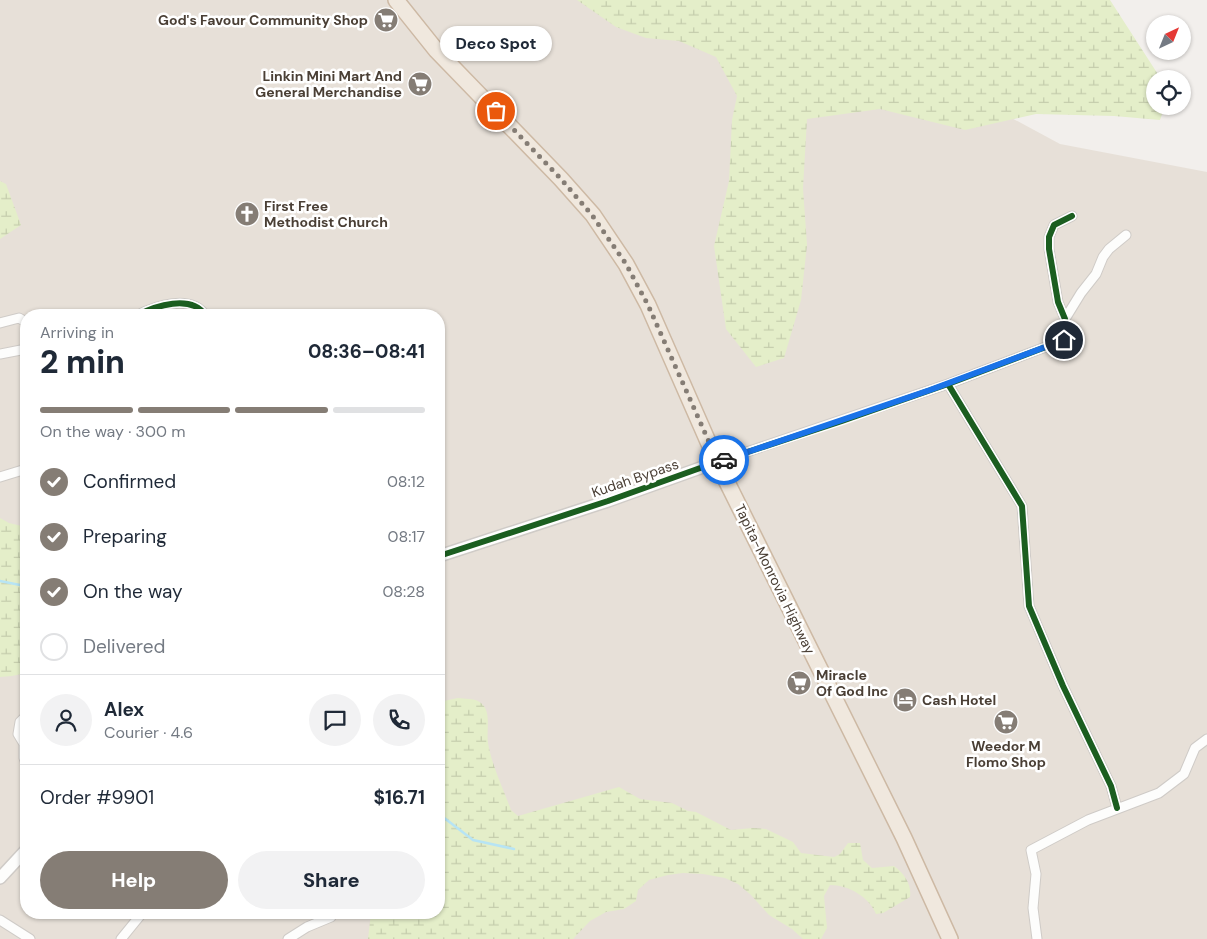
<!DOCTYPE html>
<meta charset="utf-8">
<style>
:root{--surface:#fff;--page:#f2f2f3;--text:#1f2937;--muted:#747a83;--line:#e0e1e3;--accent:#857d75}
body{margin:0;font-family:"DM Sans",sans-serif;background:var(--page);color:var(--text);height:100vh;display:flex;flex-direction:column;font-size:19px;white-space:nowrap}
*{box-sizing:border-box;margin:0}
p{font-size:16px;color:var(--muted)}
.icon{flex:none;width:28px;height:28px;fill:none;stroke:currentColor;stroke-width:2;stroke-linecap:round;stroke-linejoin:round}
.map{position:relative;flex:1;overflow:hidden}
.side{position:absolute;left:20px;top:309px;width:425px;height:610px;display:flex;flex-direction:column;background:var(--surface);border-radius:20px;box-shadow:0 1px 4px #0004}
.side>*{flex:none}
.needle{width:32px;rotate:43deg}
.tools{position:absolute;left:1146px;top:15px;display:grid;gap:10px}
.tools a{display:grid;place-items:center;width:45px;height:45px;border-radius:50%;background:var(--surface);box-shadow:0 1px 4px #0004;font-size:25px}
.pin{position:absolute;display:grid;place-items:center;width:42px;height:42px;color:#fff;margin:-21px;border:2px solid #fff;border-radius:50%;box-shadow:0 1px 5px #0007}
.courier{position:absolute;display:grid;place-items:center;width:50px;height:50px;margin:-25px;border:4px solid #1a73e8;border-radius:50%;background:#fff;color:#222;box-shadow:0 1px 6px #0007}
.bubble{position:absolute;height:35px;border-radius:18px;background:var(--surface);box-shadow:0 1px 4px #0004;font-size:16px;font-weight:800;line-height:35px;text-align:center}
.summary em{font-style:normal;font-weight:800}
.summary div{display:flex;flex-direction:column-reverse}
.summary{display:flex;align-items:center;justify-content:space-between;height:85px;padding:0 20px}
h1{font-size:32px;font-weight:800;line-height:38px}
.bar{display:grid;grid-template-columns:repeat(4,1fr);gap:8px 5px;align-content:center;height:60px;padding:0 20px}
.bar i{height:6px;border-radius:4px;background:var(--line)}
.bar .active{background:var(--accent)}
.bar p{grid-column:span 4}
.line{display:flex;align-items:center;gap:12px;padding:0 20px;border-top:1px solid var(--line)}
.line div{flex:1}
.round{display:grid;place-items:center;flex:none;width:52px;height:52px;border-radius:26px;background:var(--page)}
ol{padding:0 20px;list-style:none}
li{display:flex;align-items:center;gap:15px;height:55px}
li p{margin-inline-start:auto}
li .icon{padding:5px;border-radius:50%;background:var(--accent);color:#fff;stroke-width:4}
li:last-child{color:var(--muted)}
li i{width:28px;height:28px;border:2px solid var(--line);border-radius:50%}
.action{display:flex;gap:10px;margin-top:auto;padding:10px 20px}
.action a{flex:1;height:58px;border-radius:30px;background:var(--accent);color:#fff;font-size:20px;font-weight:800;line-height:58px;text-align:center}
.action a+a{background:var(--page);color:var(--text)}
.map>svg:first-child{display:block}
.residential{fill:#e7e0d8;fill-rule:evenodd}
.wetland{fill:url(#wetland-marsh)}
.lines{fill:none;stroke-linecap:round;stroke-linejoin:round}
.stream{stroke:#b7e4f4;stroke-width:2.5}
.minor-casing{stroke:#cfcbc7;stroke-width:11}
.tertiary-casing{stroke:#cfcbc7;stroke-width:14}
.trunk-casing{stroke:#cdb9a4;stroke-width:18}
.minor{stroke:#fdfdfc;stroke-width:9}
.tertiary{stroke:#fdfdfc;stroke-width:11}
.trunk{stroke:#f0e8de;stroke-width:15}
.cycleway-casing{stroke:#fff;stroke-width:9}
.cycleway{stroke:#1b5e20;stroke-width:6}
.done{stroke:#857d75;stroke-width:5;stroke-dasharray:0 9}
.route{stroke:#1a73e8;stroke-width:6}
.labels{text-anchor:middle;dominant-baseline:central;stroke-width:5;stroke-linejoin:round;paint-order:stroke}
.poi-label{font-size:14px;font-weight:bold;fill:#4a3f35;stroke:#fff;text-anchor:start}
.street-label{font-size:14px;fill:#4a3f35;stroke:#fff}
</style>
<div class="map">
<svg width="1207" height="939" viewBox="0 0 1207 939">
<defs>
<pattern id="wetland-marsh" width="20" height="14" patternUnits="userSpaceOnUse" patternTransform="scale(1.25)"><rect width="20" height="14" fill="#e4eec9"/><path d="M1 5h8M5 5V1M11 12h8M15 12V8" fill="none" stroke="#c5cdad"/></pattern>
</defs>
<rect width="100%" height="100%" fill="#f2efec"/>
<path class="residential" d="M0,0H792L1060,144L1207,172V939H0ZM26,315H439V912H26Z"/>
<path class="wetland" d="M567,0H1110L1161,79H1155V106H1165L1160,120L1114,116L1036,114L965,130L880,109L807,119L803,188L807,245L801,300L784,358L756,367L726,329L714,246L729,181L732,120L737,96L716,57L679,41L646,38L616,27L577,0Z
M0,181L6,184L21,225L0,239Z
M0,518L9,523L26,527V673L12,676L0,677Z
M458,698C464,699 476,698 481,703C492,712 486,730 488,743C492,766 503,788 511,810L518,816L619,787L640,799L672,803L688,811L696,812L731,830L753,828L766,829L793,842L801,853L834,857L840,854L848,843H860L863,860L872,868L894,866C904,873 912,885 910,897L883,913L876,914C869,897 849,885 830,885L824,896L827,928L821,939H803L792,929L769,915L751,895L738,884L725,878L703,874L683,873L668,875L649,880L638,890L636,901L624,909L606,912L590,921L573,939H368L371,913L439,912V702Z"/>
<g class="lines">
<path class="stream" d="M0,581L20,585H26
M439,814L473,840L514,849"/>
<defs>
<path id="minor" d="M138,315C155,306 191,294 205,315
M1065,319L1081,293L1096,274L1103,257L1109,249L1126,235
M0,323L19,318L26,322
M0,354L26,349
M948,384L1022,506L1029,606L1063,686L1111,786L1117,808
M717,462L948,384L1064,340L1065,319L1058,302L1049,249V237L1054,225L1072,216
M0,477L26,469
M26,716L20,722L18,734L24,744V758L26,763
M0,920L30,939
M121,939L143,912
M288,939L307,927L331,917L329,912
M1037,939L1033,908L1036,874L1031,850L1088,820L1159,793L1184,774L1195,748L1207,739"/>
<path id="tertiary" d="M439,556L608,501L717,462
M0,878L26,850"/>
<path id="trunk" d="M396,0L436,50L561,179L593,215L626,264L648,305L717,462L904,838L950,939"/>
</defs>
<use href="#minor" class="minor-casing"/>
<use href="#tertiary" class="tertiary-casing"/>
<use href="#trunk" class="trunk-casing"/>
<use href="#minor" class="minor"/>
<use href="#tertiary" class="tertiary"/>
<use href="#trunk" class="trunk"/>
<defs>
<path id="cycleway" d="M138,315C155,306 191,294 205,315
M948,384L1022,506L1029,606L1063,686L1111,786L1117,808
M439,556L608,501L717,462L842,421L948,384L1064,340L1065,319L1058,302L1049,249V237L1054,225L1072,216"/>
</defs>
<use href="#cycleway" class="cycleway-casing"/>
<use href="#cycleway" class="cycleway"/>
</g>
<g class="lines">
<path class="done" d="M496,111L561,179L592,215L626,264L648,305L718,462L724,460"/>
<path class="route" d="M724,460L930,390L1064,340"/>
</g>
<defs>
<symbol id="supermarket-disc" viewBox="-11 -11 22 22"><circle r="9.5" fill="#857d75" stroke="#fff"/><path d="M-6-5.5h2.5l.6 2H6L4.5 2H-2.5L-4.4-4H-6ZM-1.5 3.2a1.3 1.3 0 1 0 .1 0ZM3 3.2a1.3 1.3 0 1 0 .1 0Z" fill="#fff"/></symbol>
<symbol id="church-disc" viewBox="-11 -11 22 22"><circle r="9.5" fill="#857d75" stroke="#fff"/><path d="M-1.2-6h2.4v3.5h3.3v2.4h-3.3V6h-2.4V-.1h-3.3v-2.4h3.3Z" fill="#fff"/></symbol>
<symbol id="hotel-disc" viewBox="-11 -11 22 22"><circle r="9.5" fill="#857d75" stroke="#fff"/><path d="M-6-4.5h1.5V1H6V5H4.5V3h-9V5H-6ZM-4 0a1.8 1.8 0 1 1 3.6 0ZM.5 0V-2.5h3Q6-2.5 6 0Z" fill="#fff"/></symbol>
</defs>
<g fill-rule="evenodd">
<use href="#supermarket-disc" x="372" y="6" width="28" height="28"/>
<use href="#supermarket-disc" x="406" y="70" width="28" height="28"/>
<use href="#church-disc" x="233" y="200" width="28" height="28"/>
<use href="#supermarket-disc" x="785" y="669" width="28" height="28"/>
<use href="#hotel-disc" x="891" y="686" width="28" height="28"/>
<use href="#supermarket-disc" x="992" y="708" width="28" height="28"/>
</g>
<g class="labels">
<g class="poi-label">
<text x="368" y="20" text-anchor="end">God's Favour Community Shop</text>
<text x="402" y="76" text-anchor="end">Linkin Mini Mart And<tspan x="402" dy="16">General Merchandise</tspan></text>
<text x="264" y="206">First Free<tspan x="264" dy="16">Methodist Church</tspan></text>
<text x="816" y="675">Miracle<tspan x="816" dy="16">Of God Inc</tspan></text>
<text x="922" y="700">Cash Hotel</text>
<text x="1006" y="746" text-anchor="middle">Weedor M<tspan x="1006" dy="16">Flomo Shop</tspan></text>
</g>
<g class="street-label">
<text transform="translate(635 478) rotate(-19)">Kudah Bypass</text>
<text transform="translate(775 579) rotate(64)">Tapita-Monrovia Highway</text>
</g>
</g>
</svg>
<div class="tools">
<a><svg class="needle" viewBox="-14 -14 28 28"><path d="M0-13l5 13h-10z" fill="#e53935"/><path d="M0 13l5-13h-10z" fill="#747a83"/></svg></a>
<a><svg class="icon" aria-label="locate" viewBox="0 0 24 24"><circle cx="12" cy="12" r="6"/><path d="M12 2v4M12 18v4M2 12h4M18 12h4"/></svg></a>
</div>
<div class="pin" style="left:496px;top:111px;background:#ea580c"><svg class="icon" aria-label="bag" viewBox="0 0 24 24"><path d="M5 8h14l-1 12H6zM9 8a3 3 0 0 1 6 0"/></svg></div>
<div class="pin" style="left:1064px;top:340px;background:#1f2937"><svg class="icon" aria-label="home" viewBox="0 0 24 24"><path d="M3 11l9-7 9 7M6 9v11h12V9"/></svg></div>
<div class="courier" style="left:724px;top:460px"><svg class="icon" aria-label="car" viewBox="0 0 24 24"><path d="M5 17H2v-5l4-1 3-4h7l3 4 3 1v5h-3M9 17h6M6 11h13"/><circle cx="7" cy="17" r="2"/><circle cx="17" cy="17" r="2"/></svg></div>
<div class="bubble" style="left:440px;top:26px;width:112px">Deco Spot</div>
<section class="side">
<div class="summary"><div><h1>2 min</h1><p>Arriving in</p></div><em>08:36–08:41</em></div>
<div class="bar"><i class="active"></i><i class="active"></i><i class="active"></i><i></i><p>On the way · 300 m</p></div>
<ol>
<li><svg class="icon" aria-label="check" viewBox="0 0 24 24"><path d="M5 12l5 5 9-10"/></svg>Confirmed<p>08:12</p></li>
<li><svg class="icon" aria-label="check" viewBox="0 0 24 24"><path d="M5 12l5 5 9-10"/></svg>Preparing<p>08:17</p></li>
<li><svg class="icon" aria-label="check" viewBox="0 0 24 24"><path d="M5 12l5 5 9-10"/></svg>On the way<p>08:28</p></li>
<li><i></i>Delivered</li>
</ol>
<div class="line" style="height:90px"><a class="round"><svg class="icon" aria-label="person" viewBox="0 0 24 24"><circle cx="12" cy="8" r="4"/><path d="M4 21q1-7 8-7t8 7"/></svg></a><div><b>Alex</b><p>Courier · 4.6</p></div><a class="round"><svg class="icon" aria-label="chat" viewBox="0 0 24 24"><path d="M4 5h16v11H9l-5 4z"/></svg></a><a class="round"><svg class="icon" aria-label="phone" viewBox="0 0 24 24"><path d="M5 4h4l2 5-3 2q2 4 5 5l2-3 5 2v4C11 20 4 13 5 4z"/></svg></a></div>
<div class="line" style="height:65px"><div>Order #9901</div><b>$16.71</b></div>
<div class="action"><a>Help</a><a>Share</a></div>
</section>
</div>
